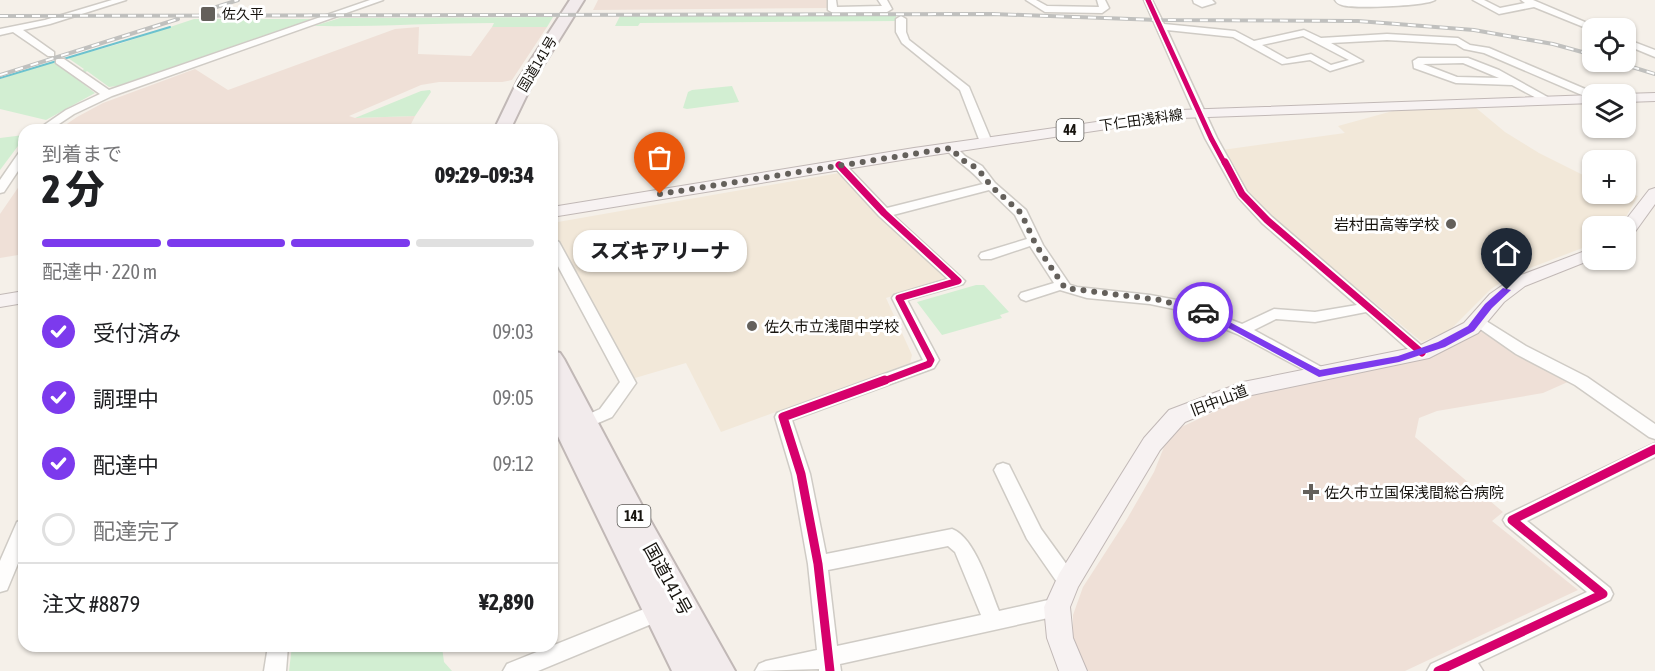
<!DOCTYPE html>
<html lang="ja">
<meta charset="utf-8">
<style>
:root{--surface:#fff;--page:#f6f6f6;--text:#202124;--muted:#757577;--line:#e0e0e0;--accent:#7c3aed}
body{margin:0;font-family:"Asap Condensed","Noto Sans JP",sans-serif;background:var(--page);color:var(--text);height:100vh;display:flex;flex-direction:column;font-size:22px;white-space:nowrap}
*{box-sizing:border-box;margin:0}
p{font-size:20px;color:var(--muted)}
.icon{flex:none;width:33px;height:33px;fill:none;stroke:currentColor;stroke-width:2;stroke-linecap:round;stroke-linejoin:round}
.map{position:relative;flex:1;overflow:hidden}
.sheet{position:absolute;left:18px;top:124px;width:540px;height:528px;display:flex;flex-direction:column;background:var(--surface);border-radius:18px;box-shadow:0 2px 4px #0004}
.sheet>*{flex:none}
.tools{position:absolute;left:1582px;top:18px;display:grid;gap:12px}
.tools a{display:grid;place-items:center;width:54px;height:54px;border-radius:12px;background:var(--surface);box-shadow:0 2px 4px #0004;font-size:30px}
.pin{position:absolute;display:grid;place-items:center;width:51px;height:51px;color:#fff;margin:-62px -26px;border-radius:50% 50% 50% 0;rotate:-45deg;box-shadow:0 0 6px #0007}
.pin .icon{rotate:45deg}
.courier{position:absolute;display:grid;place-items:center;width:60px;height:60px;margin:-30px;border:4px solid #7c3aed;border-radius:50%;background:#fff;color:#222;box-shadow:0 2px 8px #0007}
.bubble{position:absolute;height:42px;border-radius:18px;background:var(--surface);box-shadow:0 2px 4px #0004;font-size:20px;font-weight:800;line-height:42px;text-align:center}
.head em{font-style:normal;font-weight:800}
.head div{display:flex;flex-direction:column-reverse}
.head{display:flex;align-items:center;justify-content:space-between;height:102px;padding:0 24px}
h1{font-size:39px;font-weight:800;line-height:45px}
.bar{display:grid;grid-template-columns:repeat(4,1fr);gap:9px 6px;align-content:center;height:72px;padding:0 24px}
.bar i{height:8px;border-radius:4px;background:var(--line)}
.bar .active{background:var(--accent)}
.bar p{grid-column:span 4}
.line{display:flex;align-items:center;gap:15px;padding:0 24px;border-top:2px solid var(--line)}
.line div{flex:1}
ol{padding:0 24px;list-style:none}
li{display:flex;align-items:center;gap:18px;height:66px}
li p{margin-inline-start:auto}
li .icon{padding:6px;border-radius:50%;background:var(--accent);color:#fff;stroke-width:4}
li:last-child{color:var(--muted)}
li i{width:33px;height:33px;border:3px solid var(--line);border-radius:50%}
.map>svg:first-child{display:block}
.commercial{fill:#efe0d7}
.built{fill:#f2e8d9}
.green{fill:#d2eed2}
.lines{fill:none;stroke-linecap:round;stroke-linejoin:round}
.stream{stroke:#6cc2ce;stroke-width:2}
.minor-casing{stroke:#cfcbc5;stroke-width:3}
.major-casing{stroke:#c1b8b6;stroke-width:2}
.highway-casing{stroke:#c1b8b6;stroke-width:4}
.minor{fill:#fefdfc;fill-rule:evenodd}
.major{fill:#f7f2f2;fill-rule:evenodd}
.highway{fill:#f2ebec;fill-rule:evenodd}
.rail-casing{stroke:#c0c0be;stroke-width:4}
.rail{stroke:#fff;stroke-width:2;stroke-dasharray:8;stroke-linecap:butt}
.cycleway-far2-casing{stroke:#fff;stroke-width:8}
.cycleway-far1-casing{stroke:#fff;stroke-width:10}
.cycleway-casing{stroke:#fff;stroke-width:13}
.cycleway-far2{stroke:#d6006c;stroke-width:5}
.cycleway-far1{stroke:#d6006c;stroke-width:7}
.cycleway{stroke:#d6006c;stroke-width:9}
.route{fill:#7c3aed}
.done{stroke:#64605b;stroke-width:6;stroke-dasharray:0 10.8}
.poi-dot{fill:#64605b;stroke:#fff;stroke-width:2}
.labels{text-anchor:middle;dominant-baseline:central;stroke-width:6;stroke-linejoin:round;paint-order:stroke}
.far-poi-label{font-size:14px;fill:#16130e;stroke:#fff;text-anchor:start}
.far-street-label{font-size:14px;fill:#16130e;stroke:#fff}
.shield{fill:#fff;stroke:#5c5a56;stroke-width:1.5}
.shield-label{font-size:14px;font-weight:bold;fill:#16130e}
.poi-label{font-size:15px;fill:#16130e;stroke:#fff;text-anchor:start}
.street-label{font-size:15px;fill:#16130e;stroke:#fff}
.near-street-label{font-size:18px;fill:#16130e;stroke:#fff}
</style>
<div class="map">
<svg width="1655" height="671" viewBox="0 0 1655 671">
<rect width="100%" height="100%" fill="#f5f0e9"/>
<path class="commercial" d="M598,0H828L829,8L593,10Z
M419,27L418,54L471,56L492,27H547L512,80L502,82H439L421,85L349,116L355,118L415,116L408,130H58L77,117L103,103L195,69L228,90L395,29Z
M24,179V254L0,258V214Z
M1482,328L1570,381L1543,393L1437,411L1419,418L1415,437L1503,512L1492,521L1578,590L1405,671H1086L1073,638V615L1083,587L1127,519L1154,472L1164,447L1175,430L1254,393L1405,363L1423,357Z"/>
<path class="built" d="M1475,107L1505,132L1539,153L1593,180V194L1626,192L1638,196L1623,222L1618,226H1593V244L1514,274L1491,289L1450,330L1422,342L1258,206L1243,189L1222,150L1345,133L1338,126L1400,109Z
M839,173L947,279L886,298L912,355L910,363L721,432L686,363L635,378L552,232V223Z"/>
<path class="green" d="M620,16H896L897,21L640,23L638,26H615Z
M553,17L547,27H492L494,23C433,23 374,27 314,26L340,18Z
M194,19H312L117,86L109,87L87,71L77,79L95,93L46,120L0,109V79L54,62L74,77L84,69L68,58L122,43Z
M732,86L739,102L687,109L683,108L688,92L692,90Z
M430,90L431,92L415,116L355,118L421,91Z
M24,135V138L0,170V138Z
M976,285H984L1009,312L1000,315L1002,318L942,335L917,302Z
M292,646L442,647L444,662L452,671H289Z"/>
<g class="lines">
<path class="stream" d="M0,78L170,27"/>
<defs>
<path id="minor" d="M112,0H126L50,24L23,30L54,52V56H48L13,32L0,35V29L45,20Z
M370,0H383L112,96L74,114L50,130H37L66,110L100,94L56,63V59H64L109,90Z
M828,0H836L837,7L882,6L878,0H887L892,9L887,12L833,13L828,10Z
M1026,0H1036L1047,6L1099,7L1097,0H1105L1109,8L1102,13L1045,12Z
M1144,0H1152L1164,24L1235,31L1254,41L1304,30L1321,38L1387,34L1458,38L1470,45L1489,48L1597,94H1593V99L1589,98L1484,53L1464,49L1456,44L1387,40L1331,43L1363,61L1330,71L1310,60L1282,64L1233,37L1167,30L1217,138L1247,192L1272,217L1430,353L1427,357H1417L1366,312L1315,322L1276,319L1254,330L1325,369L1327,373L1325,377L1319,378L1237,334L1179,310L1150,304L1087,298L1060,290L1026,301L1021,299L1019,296L1021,293L1054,283L1030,246L991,259H981L979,256L981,253L1027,239L1015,215L989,190L893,215L965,281L963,284L907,300L939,360L934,368L792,420L810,474L826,554L952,529C975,537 990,589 999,611L1057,598L1064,601L1067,607L1064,613L1057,616L840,664L841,671H819V669L755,671L759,664L766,661L817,650L808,564L792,474L775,417L777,413L923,360L892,298L894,295L948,279L879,216L835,168V162H843L887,208L983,184C972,169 957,163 945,148L947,146H955L965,156L982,166L995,183L1026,210L1043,245L1070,285L1077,287L1150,295L1182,301L1242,324L1274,309L1315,312L1357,305L1262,223L1238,197L1205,138ZM1303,36L1349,60L1331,65L1311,54L1287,59L1262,45ZM948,546L955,552L981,615L837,646L828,570Z
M1193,0H1212L1215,3L1202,7L1194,3Z
M1335,0H1435C1426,6 1354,9 1342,5C1338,4 1337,3 1335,0Z
M1473,0H1484L1500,8L1525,3L1521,0H1533L1599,28L1591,30L1534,7L1499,14Z
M901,16L906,19V32L909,40L969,87L992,142L990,144L986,145L980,142L960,90L902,43L896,32V19Z
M1626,39L1655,50V57L1626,45Z
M1418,58H1468L1499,70L1553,100L1548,103L1544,102L1512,85L1456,83L1414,68L1413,61ZM1463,63L1499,78L1457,77L1423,64Z
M24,149V162L4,192L0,193V180L20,151Z
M552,238L559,242L636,383L612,417L584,429L578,427L576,423L578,419L600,409L620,382L552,255Z
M1478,316L1526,346L1587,377L1655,424V439L1649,437L1575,385L1516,354L1473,324L1471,321L1473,318Z
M1655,443V457L1527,521L1610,588L1613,594L1610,600L1478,663L1483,671H1427L1431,664L1587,592L1506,525L1503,520L1506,515Z
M1003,463L1009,465L1041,529L1075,576L1078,582L1075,588L1068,590L1061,588L1027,539L994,470L997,465Z
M24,519V549L7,590L0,592V561L17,522Z
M664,601L671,604L674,610L671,616L538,671H503L507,664Z
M268,646H288L286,671H264Z"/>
<path id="major" d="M1655,93V101L1626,102V94H1623Z
M1593,95V103L1180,118L914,158L552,217V207L914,148L1180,110Z
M1655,188V204L1632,236L1626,237V226H1621L1649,190Z
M1593,248V259L1525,286L1504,302L1478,333L1429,358L1247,396L1185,422L1160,450L1078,587L1070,607L1073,638L1087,671H1059L1047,638L1044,607L1059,574L1144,438L1169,410L1243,382L1417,347L1464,323L1490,294L1513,278Z
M24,291V303L0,307V295Z"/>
<path id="highway" d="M570,0H584L534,80L510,130H494L518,80Z
M552,351L560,353L564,359L646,513L735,671H672L552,424V390L557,392L552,382Z"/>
</defs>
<use href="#minor" class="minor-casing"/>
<use href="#major" class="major-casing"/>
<use href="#highway" class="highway-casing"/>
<use href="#minor" class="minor"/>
<use href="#major" class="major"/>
<use href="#highway" class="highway"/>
<defs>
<path id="rail" d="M204,11L238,0
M0,16L992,14L1158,20L1358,21L1474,30L1553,44L1593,55
M1616,62L1655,74
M0,75L178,19"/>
</defs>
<use href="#rail" class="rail-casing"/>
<use href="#rail" class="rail"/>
<defs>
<path id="cycleway-far2" d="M1148,0L1211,138L1225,164"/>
<path id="cycleway-far1" d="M1225,162L1242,194L1267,220L1422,353
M839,165L884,213L958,281L899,298L931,360L929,364L881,382"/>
<path id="cycleway" d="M830,671L818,564L801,474L783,417L885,380
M1438,671L1603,594L1512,520L1655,449"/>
</defs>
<use href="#cycleway-far2" class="cycleway-far2-casing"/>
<use href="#cycleway-far1" class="cycleway-far1-casing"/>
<use href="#cycleway" class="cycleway-casing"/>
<use href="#cycleway-far2" class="cycleway-far2"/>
<use href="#cycleway-far1" class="cycleway-far1"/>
<use href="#cycleway" class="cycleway"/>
</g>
<path class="route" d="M1503,288L1511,290L1492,308L1474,331L1445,347L1399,362L1319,377L1199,312L1207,310L1320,370L1398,356L1438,342L1468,326L1485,304Z"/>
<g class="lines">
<path class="done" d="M660,194L951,148L961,159L978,169L991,186L1021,213L1036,245L1065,288L1160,300L1203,312"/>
</g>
<g class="poi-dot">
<rect x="200" y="6" width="16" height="16" rx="3"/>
<circle cx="1451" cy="224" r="6"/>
<circle cx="752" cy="326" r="6"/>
<path d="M1308 483h6v6h6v6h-6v6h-6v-6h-6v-6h6z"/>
</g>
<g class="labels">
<g class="far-poi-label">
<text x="222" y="14">佐久平</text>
</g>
<g class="far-street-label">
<text transform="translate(537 64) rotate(-59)">国道141号</text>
<text transform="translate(1141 120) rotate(-8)">下仁田浅科線</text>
</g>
<g class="shield">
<rect x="1056.5" y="119" width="27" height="22" rx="4.5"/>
<rect x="617.5" y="505" width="33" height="22" rx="4.5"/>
</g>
<g class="shield-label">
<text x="1070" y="130">44</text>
<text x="634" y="516">141</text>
</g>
<g class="poi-label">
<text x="1439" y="224" text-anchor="end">岩村田高等学校</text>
<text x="764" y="326">佐久市立浅間中学校</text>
<text x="1324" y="492">佐久市立国保浅間総合病院</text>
</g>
<g class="street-label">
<text transform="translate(1219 400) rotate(-21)">旧中山道</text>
</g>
<g class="near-street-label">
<text transform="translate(668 579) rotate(61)">国道141号</text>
</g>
</g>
</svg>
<div class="tools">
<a><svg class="icon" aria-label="locate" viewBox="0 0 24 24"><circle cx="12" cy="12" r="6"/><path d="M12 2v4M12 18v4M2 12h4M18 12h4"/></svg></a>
<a><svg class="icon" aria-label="layers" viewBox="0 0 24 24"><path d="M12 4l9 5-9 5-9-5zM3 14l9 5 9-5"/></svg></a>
<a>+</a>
<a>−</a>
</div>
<div class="pin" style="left:660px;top:194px;background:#ea580c"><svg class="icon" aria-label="bag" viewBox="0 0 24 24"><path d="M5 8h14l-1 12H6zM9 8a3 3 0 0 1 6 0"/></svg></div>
<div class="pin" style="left:1507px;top:290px;background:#1f2937"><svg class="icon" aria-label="home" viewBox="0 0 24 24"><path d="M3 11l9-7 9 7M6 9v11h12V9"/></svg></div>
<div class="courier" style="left:1203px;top:312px"><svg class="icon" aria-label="car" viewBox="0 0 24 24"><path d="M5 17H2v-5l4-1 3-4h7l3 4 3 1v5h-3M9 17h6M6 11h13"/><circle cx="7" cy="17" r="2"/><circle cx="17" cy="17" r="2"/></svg></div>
<div class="bubble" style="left:573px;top:230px;width:174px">スズキアリーナ</div>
<section class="sheet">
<div class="head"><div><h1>2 分</h1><p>到着まで</p></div><em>09:29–09:34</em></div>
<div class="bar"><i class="active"></i><i class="active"></i><i class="active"></i><i></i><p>配達中 · 220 m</p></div>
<ol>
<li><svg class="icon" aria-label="check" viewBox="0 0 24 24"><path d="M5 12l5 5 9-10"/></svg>受付済み<p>09:03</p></li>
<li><svg class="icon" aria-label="check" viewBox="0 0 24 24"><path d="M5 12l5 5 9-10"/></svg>調理中<p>09:05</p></li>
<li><svg class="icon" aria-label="check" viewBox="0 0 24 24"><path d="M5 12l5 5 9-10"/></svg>配達中<p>09:12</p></li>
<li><i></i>配達完了</li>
</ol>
<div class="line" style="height:78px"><div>注文 #8879</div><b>¥2,890</b></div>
</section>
</div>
